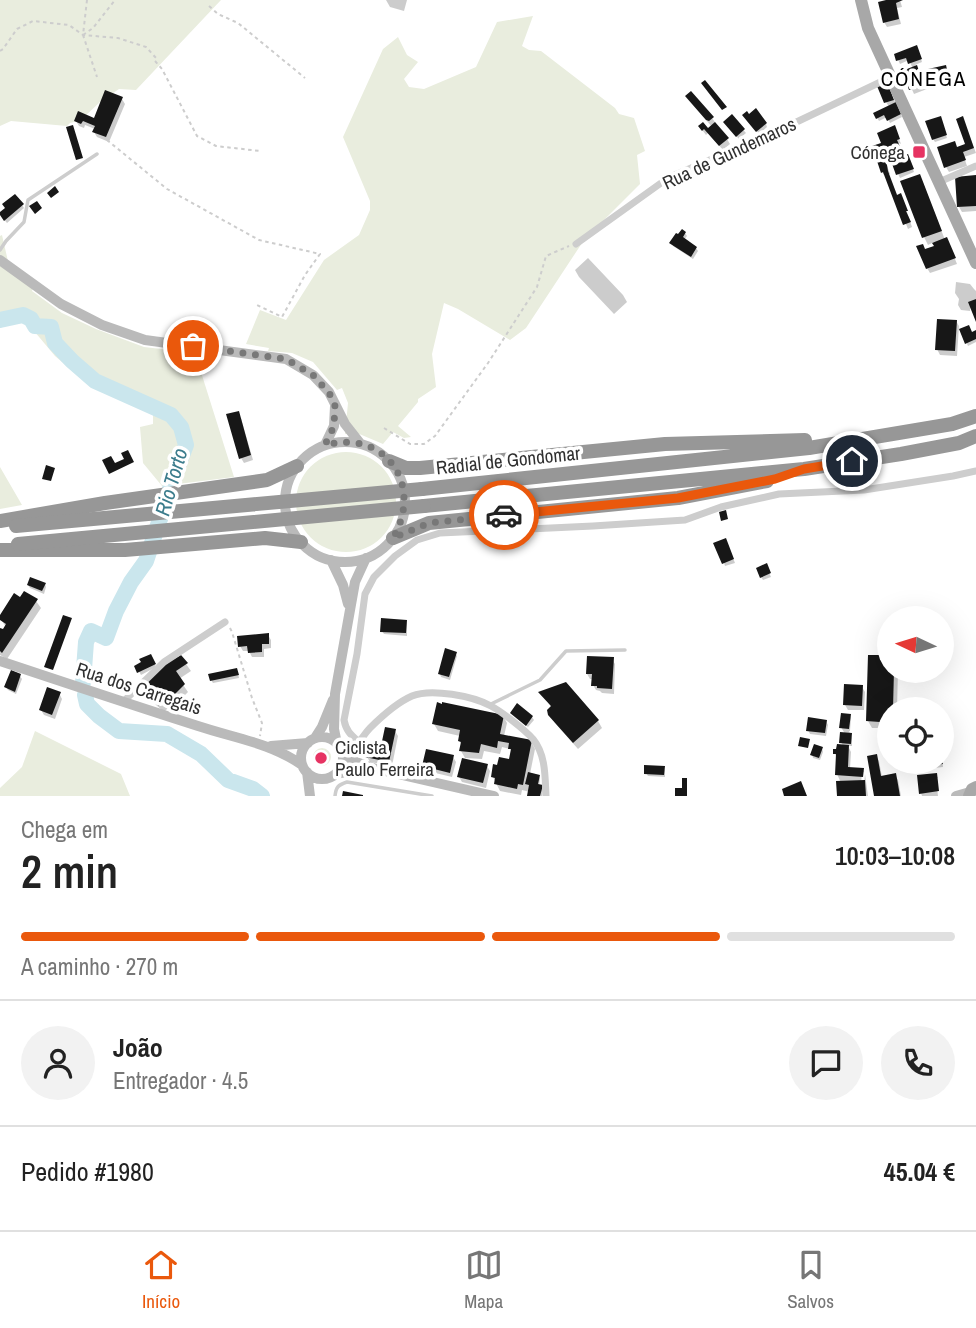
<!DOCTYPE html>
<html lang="pt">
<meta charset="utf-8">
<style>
:root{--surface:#fff;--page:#f2f2f2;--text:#222;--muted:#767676;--line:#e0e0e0;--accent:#ea580c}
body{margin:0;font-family:"Archivo Narrow",sans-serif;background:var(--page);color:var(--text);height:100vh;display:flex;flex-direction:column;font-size:26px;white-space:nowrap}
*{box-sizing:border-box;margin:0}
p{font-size:23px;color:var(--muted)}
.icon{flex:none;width:38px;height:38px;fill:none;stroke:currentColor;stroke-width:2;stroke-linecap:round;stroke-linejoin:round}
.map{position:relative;height:796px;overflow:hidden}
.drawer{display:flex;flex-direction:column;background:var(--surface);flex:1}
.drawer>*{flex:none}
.needle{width:46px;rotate:274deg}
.tools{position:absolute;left:877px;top:606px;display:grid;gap:14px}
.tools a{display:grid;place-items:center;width:77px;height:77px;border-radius:50%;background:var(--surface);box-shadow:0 7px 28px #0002;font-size:35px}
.pin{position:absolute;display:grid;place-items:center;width:60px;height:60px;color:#fff;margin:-30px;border:4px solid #fff;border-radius:50%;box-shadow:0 2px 7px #0007}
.courier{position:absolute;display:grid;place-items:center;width:70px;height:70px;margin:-35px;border:5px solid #ea580c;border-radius:50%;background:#fff;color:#222;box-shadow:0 2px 9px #0007}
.summary em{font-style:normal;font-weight:600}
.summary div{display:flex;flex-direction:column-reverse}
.summary{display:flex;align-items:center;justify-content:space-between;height:119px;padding:0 21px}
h1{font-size:46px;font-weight:600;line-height:52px}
.bar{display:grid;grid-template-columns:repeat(4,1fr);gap:10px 7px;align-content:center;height:84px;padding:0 21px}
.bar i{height:9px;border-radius:5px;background:var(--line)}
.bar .active{background:var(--accent)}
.bar p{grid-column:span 4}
.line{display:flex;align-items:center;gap:18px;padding:0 21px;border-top:2px solid var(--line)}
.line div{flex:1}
.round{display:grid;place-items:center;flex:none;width:74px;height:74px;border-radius:37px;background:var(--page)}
.dock{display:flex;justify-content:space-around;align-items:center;height:98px;border-top:2px solid var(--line);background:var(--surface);font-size:19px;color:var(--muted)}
.dock a{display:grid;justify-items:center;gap:4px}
.dock .active{color:var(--accent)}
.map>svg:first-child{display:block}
.green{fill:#e9edde}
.shadow{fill:#0003}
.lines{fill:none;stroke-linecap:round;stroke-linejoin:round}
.river{stroke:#cae6ed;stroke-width:16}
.building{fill:#171717}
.path{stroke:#cdcdcd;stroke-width:2;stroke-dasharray:3.5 3.5;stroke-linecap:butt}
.lane{stroke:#cdcdcd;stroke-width:3.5}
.street{stroke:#cdcdcd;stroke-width:7}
.secondary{stroke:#bababa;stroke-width:10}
.primary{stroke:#a8a8a8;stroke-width:12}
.highway{stroke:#979797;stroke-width:14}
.highway-bridge{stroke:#979797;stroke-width:14}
.done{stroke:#787878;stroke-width:7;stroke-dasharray:0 12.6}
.route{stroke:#ea580c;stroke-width:9}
.poi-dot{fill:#e63362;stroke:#fff;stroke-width:2.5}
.labels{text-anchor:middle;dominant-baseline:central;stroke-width:7;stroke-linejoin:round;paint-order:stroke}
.poi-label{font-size:19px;fill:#303030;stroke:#fff;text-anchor:end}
.street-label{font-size:19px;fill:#303030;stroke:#fff}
.neighbourhood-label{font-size:21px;letter-spacing:2px;fill:#000;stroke:#fff}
.water-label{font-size:21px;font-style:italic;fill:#3b7c8c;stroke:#fff}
</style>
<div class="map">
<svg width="976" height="796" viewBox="0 0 976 796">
<rect width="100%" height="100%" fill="#fff"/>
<path class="green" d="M0,0H221L136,90L119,89L100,102L81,120L70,123L67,126L11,121L0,126Z
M533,16L522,46L529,50L541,51L615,108L619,114L634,118L645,151L637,155L640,184L584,240L526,328L510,340L458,309L444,303L432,354L436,387L418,399V402L398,426L411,437L404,438L393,432L383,444L357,433L345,434L348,403L342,388L337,390L313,362L292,353L268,351L269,348L246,344L260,310L286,320L324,260L359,235L370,210V201L343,137L383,49L398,37L407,55L418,62L404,79L409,87L424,89L476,67L497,22Z
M2,235L10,270L34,286L32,291L62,313L96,329L144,347L195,353L234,477L162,486L143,463L140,427L153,424V415L162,407L97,379L76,374L55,356L24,319L0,323V236Z
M296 502a50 50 0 1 1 100 0a50 50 0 1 1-100 0Z
M0,467L22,505L0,509Z
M35,731L121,774L130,796H0V788L22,767Z
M313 757a9 9 0 1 1 18 0a9 9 0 1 1-18 0Z"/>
<path class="shadow" d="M386,0H407L404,11L390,7Z
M891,0H900L902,7L897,8L901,24L887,27L884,22Z
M918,50L922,62L915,65L920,75L924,74L928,81L924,83L927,89L914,94L904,72L913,69L909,60L900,64L896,55Z
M947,70L949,77L933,80L931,78Z
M888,87L902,117L890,123L887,117L879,121L875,114L889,107L886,102Z
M122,99L125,104L109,142L97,137L94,132L95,129L85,125L84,128L79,126L76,121L95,120Z
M690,101L712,118L727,139L730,144L723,150L708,133L706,135L703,131L700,126L708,131L712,127Z
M732,117L746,133L739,139L727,126Z
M746,118L766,124L767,127L759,134Z
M941,121L947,138L935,142L933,139Z
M965,124L976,153L964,157L967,166L949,172L946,167L957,149L967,145Z
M897,133L901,144L899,143L896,144L903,158L909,159L914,172L900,178L892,161L886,163L890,174H888L898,197L903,200L912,227L908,229L886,175H884L882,172L880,163L881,162L879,159Z
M976,177V211L962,212L959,207Z
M923,183L945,240L949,244L957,264L930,273L927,268L926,251L936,247L934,242L928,245L924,237Z
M22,205L24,208L7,223L2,217Z
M685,233L687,236L684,240L696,248L698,251L693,259L673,246L672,243Z
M588,258L623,295L627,302L614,314L579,277L575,270Z
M956,282L970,284L974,289L976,291V318L971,304L970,311L961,310L958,305L959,299L955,293Z
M956,321L959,326L957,356L940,355L937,349Z
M961,330L972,334L976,332V342L968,346Z
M241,418L253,460L244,463L241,458Z
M727,543L735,563L725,566L724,563Z
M766,566L771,577L763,580L761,577Z
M45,584L46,587L44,594L30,588L28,585Z
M20,599L36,601L41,608L7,659L0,655V630L3,632L6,627L0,618Z
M406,621L407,624V636L384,634L382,631Z
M268,635L271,640V648L264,649V657H252L249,651H243L240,646Z
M455,653L457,656L450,680L441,677L440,674Z
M150,656L156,667L141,675L136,666L143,663Z
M181,657L191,671L179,679L188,692L174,706L172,704L164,712L146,696L142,688Z
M889,657V670H898L897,709H889V742H886L882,734V728H872L868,721Z
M612,659L615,664L614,694L602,693L600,691L596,690L593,685V679H590L587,674Z
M238,673L239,678L213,683L211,680Z
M20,676L22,679L16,694L8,690L6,687Z
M566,684L598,721L602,728L578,749L555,723L550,714L552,708L541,693Z
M862,687L865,692L864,710H848L845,705Z
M59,693L62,699L55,719L44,715L41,710Z
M512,713L532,717L534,720L528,727Z
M850,715L851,718L850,731H849L852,738V746H848L851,752L850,769L863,770L864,772H862L861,785H864L865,774L868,796H839L838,783H841L837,774L838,759L835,754L843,746L841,742L845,734L841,727Z
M503,716L507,723L504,736L531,741L535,749L530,774L539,776L540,779L539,786L542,787L543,790L542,796H529L530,792L522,790L521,795L500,791L493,777L510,761L512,752L510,749L502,747L500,754L484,751L482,759L465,758L461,751L462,746L459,740L460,736L438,731L434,724Z
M826,721L828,725L826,736L810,734L808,730Z
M395,731L398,736L392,766L370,762L367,757L382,748Z
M822,748L823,752L820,760L813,758L812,754Z
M876,756L879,761L882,777L895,775L898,780L901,796H876L869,757Z
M453,757L456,762L452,777L427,771L424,766Z
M942,759L943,767L917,770L916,767L942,761Z
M487,766L490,771L486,788L462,782L459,777Z
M664,767L665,771V777L648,776L646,773Z
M936,775L938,778H936L938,796H922L921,793Z"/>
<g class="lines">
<path class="river" d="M0,320L23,315L31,319L35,326L51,327L55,343L72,361L95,381L171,415L181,427L186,445L175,474L146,561L131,582L116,611L106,638L91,631L86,642L83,683
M85,695L87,704L99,716L119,731L167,734L201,754L228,780L253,789L262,796"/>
</g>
<path class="building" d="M886,0H903L896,3L899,19L883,23L878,2Z
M917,45L922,59L908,64L906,58L896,61L894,54Z
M917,65L920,74L925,72L926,75L923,77L925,84L909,90L902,71Z
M946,65L948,74L930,78L928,69Z
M705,80L727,107L722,110L701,83Z
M887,82L894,100L884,103L877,86Z
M105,90L123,97L106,137L92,132L95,126L83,121L81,124L74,121L78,111L94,118Z
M691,91L714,117L709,121L706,120L685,96Z
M896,102L901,114L887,121L884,115L876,119L873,113Z
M756,108L767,123L756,132L742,115L747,111L749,114Z
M732,114L745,129L736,137L723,122Z
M941,116L947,135L932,140L925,121Z
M963,116L974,148L963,152L966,160L944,168L937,147L955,141L957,147L965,144L956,119Z
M703,122L708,128L715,122L729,138L719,146L704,129L702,131L698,126Z
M73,125L83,158L76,160L66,127Z
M895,125L900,139L897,140L902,151L878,160L872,146L881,143L877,133Z
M908,154L914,169L896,175L891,161Z
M886,159L888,171L897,195L901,193L908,211H906L911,222L903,225L883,172L881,173L877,161Z
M920,174L942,231L922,238L900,181Z
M976,175V206L957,207L955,177Z
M55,186L59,192L51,198L47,193Z
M15,194L24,204L4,221L0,215V212L5,208L2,204Z
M37,201L42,208L35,214L29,206Z
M682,229L686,232L683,237L697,247L691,257L669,243L676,233L678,234Z
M947,237L956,258L926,269L916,246L923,244L925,249L934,246L932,243Z
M976,299V322L968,302Z
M937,319L957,320L955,351L935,350Z
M969,325L972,332L976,330V339L965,344L959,329Z
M239,411L251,455L239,459L226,414Z
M128,450L134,462L109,474L102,460L111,456L115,463L124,459L121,453Z
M46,465L55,468L51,481L42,479Z
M726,510L728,519L721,521L719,512Z
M726,538L734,559L722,564L713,543Z
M767,563L771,573L760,578L756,568Z
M30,577L46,583L42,591L27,585Z
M24,591L38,599L2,653L0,651V628L3,629L6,624L0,620V615L14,593L20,597Z
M63,615L72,618L53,670L44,667Z
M381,618L407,620L406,633L380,632Z
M269,633V644H262V652L248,653L247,646L238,647L237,636Z
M445,648L457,652L449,677L438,674Z
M151,654L156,664L137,673L134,666L141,662L139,659Z
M181,655L188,663L176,671L185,684L169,700L167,698L159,706L140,688L161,666Z
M868,655H889V670H894L893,709H889V735H880V722L866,721Z
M587,656L614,657L612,689L597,688V686H591L592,674H586Z
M237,668L239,675L210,681L208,674Z
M11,670L21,674L15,692L4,687Z
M566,682L599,720L573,743L548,715L547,710L551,706L538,692Z
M844,684L863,685L862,706L843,705Z
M47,687L61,692L52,715L39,710Z
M437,702L442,704V702L504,715L500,734L532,740L523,785L518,784L517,789L494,784L495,778L491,777L493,764L497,765L499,757L509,759L511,749H508L509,743L498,741L497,748L481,744L479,753L459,751L461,742L458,741L460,730L432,724Z
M517,703L533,716L526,726L510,713Z
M841,713L851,714L849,729L839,728Z
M808,717L827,720L825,733L806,731Z
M385,727L396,729L389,762L365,757L368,743L381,746Z
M840,732L852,733L851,744L839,743Z
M800,737L810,739L808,748L798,746Z
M814,744L823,747L819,758L810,755Z
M837,744L849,745L848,767L864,768L863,777L835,775L836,754H833V749H836Z
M426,749L454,755L450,773L422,766Z
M877,754L881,776L896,773L900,796H874L867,756Z
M462,758L488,764L483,783L457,777Z
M913,761H942L943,764L914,767Z
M644,765L665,766L664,775L644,774Z
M528,772L540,775L538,784L543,785L540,796H527L529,785L525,784Z
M937,773L939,791L919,794L917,775Z
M682,778H687V796H675V788H682Z
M865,780L866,796H837L836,781Z
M801,781L807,796H784L782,789Z
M343,791L363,795V796H342Z"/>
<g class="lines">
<path class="path" d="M87,0L83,35L97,77
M209,6L218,14L238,23L305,78
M83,35L93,28L115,0
M0,51L3,49L17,29L33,21L69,25L83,35L118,38L146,47L157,59
M155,61L162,69L197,136L216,146L260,151
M107,140L167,189L259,240L320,254L305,275L282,317L255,304
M384,428L410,444H424L435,436L488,363L537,287L546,256L569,246
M230,628L232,632L252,698L262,723L260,736"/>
<path class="lane" d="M0,250L6,241L24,222L28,200L97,154
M491,704L540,680L566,651L625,650
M335,796C336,787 338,785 347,782L432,796"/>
<path class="street" d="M939,182L976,166
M576,244L668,178L786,127L891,77
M123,702L164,662L225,622
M359,742C351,735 346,731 344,720L357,654L365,594L374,577L395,556L417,540L440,533L593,526L685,520L721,507L779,494L864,490L953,476L976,471
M340,750C344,749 348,749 351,748C360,744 363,735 370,728C382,716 396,703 412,696C431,688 473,696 491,706C502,712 524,729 533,739C546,755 545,777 546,796"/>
<path class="secondary" d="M0,260L61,304L102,325L145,340L286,359L313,375L329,392L345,424L360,443
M285 502a60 60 0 1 1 120 0a60 60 0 1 1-120 0Z
M325,445L334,426L335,406
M331,560L343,585L348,604
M0,661C66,683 132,705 198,726C234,738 271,743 302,765
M301 758a21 21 0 1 1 42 0a21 21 0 1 1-42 0Z
M315,738L322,727L333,700
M337,744L334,729L335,694L355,582L366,558
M271,746L308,743
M342,754L356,762L376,769L494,796
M307,772L310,796
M336,774L355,770L370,769
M956,796L970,792"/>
<path class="primary" d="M861,0L868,28L976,263
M969,796L972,789L976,787"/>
<path class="highway" d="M389,461L406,468H420L665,444L805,440
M422,489L809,448L952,424L976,416
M424,506L804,469L901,454L959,443L976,436
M0,521L105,503L267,480L297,466
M393,538L429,523L678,498L767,481
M0,550H125L265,538L301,542"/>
<path class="highway-bridge" d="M16,526L422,489
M18,544L424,506"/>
</g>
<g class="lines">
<path class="done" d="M193,346L286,359L313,375L329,393L335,403L334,426L325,445C386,429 424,485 393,538L429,523L504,515"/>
<path class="route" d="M504,515L678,498L775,479L804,469L852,461"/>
</g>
<g class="poi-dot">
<rect x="912" y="145" width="14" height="14" rx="3.5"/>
<circle cx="321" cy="758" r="7"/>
</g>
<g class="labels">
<g class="poi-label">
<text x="905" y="152">Cónega</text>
<text x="335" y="747" text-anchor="start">Ciclista<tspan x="335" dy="22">Paulo Ferreira</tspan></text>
</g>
<g class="street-label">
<text transform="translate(729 153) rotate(-25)">Rua de Gundemaros</text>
<text transform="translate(508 460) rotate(-6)">Radial de Gondomar</text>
<text transform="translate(139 688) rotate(18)">Rua dos Carregais</text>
</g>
<g class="neighbourhood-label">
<text x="924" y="78">CÓNEGA</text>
</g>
<g class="water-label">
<text transform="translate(171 482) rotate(-74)">Rio Torto</text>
</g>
</g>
</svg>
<div class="tools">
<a><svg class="needle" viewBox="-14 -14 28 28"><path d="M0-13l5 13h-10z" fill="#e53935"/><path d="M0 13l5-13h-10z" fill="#767676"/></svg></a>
<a><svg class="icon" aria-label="locate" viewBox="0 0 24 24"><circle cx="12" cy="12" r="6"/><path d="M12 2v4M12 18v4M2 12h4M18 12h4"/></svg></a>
</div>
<div class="pin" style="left:193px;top:346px;background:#ea580c"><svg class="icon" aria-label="bag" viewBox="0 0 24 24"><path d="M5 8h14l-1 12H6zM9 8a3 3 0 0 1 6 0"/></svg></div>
<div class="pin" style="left:852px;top:461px;background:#1f2937"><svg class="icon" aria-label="home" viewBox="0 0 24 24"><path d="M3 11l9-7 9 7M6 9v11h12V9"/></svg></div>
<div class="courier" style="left:504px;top:515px"><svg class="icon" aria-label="car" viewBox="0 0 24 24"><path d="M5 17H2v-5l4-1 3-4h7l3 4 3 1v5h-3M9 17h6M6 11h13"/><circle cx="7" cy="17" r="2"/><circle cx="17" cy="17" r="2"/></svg></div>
</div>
<section class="drawer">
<div class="summary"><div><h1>2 min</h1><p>Chega em</p></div><em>10:03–10:08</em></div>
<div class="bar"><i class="active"></i><i class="active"></i><i class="active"></i><i></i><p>A caminho · 270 m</p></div>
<div class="line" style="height:126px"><a class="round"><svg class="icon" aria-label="person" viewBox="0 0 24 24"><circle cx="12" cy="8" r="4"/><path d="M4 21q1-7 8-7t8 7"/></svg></a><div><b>João</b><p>Entregador · 4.5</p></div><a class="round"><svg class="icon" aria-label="chat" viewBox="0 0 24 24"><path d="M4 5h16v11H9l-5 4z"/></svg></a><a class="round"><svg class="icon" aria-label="phone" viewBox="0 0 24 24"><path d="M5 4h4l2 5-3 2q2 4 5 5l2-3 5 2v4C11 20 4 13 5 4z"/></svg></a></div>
<div class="line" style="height:91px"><div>Pedido #1980</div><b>45.04 €</b></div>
</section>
<nav class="dock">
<a class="active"><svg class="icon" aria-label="home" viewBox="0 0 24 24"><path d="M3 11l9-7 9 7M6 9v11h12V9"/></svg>Início</a>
<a><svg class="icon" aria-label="map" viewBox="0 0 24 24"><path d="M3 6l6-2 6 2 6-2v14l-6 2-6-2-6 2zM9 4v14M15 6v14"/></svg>Mapa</a>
<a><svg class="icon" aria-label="saved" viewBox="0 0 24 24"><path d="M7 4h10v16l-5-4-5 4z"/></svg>Salvos</a>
</nav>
